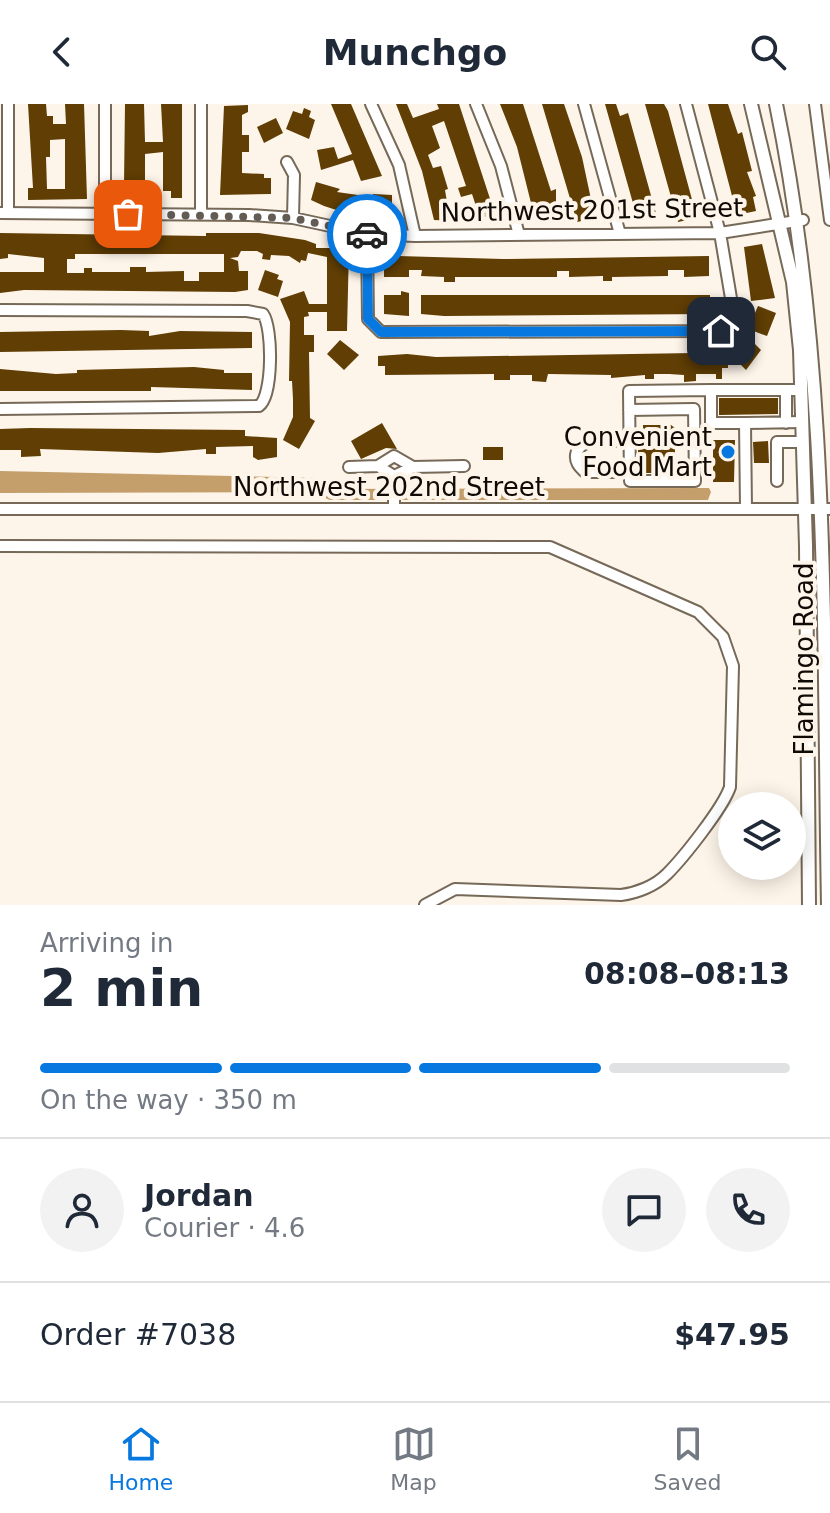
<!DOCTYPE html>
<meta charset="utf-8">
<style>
:root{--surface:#fff;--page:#f2f2f3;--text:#1f2937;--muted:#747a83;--line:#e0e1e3;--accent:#0778e0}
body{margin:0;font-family:"DejaVu Sans",sans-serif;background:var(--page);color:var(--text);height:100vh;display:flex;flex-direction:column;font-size:30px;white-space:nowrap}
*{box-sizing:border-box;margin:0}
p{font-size:26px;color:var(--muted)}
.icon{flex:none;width:44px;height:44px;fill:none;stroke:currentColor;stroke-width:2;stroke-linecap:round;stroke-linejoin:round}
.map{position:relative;height:801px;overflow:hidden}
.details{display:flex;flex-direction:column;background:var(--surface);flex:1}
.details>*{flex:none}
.buttons{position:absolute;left:718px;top:688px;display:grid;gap:16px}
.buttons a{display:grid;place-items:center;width:88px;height:88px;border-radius:50%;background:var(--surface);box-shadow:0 4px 20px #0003;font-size:40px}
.pin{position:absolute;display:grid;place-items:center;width:68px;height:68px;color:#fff;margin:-34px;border-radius:16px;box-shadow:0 4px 12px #0006}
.courier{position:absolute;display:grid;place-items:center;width:80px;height:80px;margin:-40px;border:6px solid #0778e0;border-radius:50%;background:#fff;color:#222;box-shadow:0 2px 10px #0007}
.head em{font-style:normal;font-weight:700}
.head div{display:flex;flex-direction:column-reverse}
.head{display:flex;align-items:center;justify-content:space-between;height:136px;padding:0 40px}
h1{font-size:52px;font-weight:700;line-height:60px}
.bar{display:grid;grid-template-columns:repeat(4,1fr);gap:12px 8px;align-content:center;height:96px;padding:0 40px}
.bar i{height:10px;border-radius:6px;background:var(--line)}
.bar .current{background:var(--accent)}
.bar p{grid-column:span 4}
.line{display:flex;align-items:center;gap:20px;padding:0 40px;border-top:2px solid var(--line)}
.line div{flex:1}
.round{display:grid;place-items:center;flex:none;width:84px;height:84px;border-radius:42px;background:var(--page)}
header{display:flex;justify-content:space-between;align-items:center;height:104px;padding:0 40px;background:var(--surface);font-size:36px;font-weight:700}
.tab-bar{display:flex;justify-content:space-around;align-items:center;height:112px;border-top:2px solid var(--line);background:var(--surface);font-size:22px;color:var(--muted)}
.tab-bar a{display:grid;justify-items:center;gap:4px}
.tab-bar .current{color:var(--accent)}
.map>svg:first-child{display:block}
.water{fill:#c49e6b}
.building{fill:#603e04;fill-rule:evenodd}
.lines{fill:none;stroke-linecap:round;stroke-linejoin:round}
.minor-casing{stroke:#766958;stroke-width:14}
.major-casing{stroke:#766958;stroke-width:16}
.minor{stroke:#fff;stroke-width:10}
.major{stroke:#fff;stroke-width:12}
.done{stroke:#635c55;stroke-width:8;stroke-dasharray:0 14.4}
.route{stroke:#0778e0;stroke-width:10}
.poi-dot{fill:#0778e0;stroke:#fef5ea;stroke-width:3}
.labels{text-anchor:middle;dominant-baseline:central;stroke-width:8;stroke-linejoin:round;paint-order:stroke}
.street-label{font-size:26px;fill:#0f0a05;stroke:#fef5ea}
.poi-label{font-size:26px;fill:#0f0a05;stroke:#fef5ea;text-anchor:end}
</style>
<header><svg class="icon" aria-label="back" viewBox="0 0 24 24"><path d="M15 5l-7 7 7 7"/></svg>Munchgo<svg class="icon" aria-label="search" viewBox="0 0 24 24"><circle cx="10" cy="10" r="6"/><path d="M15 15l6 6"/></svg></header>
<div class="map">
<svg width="830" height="801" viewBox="0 0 830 801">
<rect width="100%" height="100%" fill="#fef5ea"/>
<path class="water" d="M0,367L319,374L325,385L709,384L711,388L708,396H330L310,388L0,389Z"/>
<path class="building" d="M28,0H46L47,12H53V20H66L65,0H84L87,95L28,96V84H33ZM65,35V85H47L46,53H50V36Z
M125,0H144L145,38H163L161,0H182V94H171V87H163V48L145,50V94H127V80H124Z
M331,0H351L382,72L361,77L353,56L321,66L317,46L334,43L338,55L352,50Z
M396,0H407L413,14L439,5L437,0H459L495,110L480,114L472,90L461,93L458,84L466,82L444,17L432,22L440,44L428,51L433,64L441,62L448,85L445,86L448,104L454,103L457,117L434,116L422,67Z
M500,0H523L551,87L556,85V110L535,115L517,43Z
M542,0H564L582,53L595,114L577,118Z
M605,0H616L620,12L628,9L657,113L638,117Z
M645,0H664L668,7L697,114L678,118Z
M708,0H728L738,30L742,28L752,67L747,68L756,92L753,93L756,107L737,111Z
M248,1V8L242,11V31H249V48H242V69L264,70V74H271V90L220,91L224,2Z
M304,4L311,7L309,13L315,16L309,35L286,25L293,7L302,10Z
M276,14L283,29L264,39L257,23Z
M316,78L340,85L337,88L372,93L373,90L392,91V113L352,111L324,102L311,96Z
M0,129L206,132V129H259L305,136L316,140V144H349L347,227H327V208H308L309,212L304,213V231H314V248H309L310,314L315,317L299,345L283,336L293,313V295L292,277H289L290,218L280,195L304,187L309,200H327V153L308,149L306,157L301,156L300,159L289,152L271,151L270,156L262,155L263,150L257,147H241L238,153L230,154L238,157L239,167H248V186L235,188L24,186L0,189V168H44V154L8,150V154L0,155ZM75,150H224V168H199V177H184V167L146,168V163H130V168H92V164H84V169H67V155H75Z
M762,140L775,194L751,197L744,143Z
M398,152L503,155L709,152V172L684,173V166H668V172L612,173V177H603V172L569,173V167H557V173H455V178H444V173L421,172L422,166H409V173H384V154Z
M265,166L279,171L277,175L283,177L278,193L258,186Z
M401,187L409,189V212L384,210V191H401Z
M421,191H710V210L444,212L421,210Z
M758,202L776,209L767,232L748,225Z
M121,226L149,227V232L180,227L252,228V244L0,248V228Z
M747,232L761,246L746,266L729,249Z
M340,236L359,251L344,266L327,250Z
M694,249V252L728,249V264H722V275H716V270H696V277L684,278V271L669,270H654V275H645V271L611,274V271L548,270L546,278L532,277V271H510V276H494V270L385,271V262H378V252L407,250L436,253Z
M194,263L224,266V269H252V286L151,283V287H0V265L56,270L77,269V266Z
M719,294H778V310L719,311Z
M382,319L397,345L386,344L361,355L351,337Z
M643,321H671L675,324V364H669L668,369H645V364H638V324H643Z
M30,324L245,326V332L277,334V353L258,356L253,353V342L216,343V350H206V345L158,349L40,345L41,352L21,353V346H0V325Z
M713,336H735L734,378H713Z
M768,337L769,359H754L753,338Z
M483,343H503V356H483Z"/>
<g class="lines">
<defs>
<path id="minor" d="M201,0V111
M371,0L399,61L415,132
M476,0L501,62L519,131
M584,0L620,130
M815,0L830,116
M287,58L294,71L293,114
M8,108V0
M0,109L249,111L293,114L367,130L415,132L720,129L803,116
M105,110V0
M367,130L368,215L381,228L721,227L729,222L734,212L720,129L686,0
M0,206L247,207L263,210C273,224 273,292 259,302L0,305
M629,306L694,305L695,377H630L629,287L711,286
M745,319H711V286H801
M786,319V286
M629,337C615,337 579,331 576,351C575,359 580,363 585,368H630
M378,362L394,352L413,363
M349,363L378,362L394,372V405
M394,372L413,363L464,362
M777,377V338H803
M0,405H830
M746,405L745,319L802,318
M0,442L550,443L698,508L723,533L733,562L730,683C723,704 683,754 667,770C655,782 637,789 621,791L455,785L425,801"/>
<path id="major" d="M751,0L793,178L800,246L806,442L809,801
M776,0C830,263 823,532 828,801"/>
</defs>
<use href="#minor" class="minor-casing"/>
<use href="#major" class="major-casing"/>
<use href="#minor" class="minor"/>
<use href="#major" class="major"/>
</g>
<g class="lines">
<path class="done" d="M128,110L293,114L367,130"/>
<path class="route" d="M367,130L368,215L381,228L721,227"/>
</g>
<circle class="poi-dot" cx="728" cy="348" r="8"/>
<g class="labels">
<g class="street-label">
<text transform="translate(592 106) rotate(-1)">Northwest 201st Street</text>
<text x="389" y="383">Northwest 202nd Street</text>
<text transform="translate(804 555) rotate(-90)">Flamingo Road</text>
</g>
<g class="poi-label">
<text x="712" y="333">Convenient<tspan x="712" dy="30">Food Mart</tspan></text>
</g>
</g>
</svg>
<div class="buttons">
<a><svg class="icon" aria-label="layers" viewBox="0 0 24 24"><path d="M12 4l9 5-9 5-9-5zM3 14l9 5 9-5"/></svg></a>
</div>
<div class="pin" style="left:128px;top:110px;background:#ea580c"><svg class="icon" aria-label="bag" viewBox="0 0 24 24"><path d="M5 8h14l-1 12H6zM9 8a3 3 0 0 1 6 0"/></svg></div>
<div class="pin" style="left:721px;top:227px;background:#1f2937"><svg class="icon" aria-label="home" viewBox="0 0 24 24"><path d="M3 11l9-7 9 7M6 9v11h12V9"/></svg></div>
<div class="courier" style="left:367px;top:130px"><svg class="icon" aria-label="car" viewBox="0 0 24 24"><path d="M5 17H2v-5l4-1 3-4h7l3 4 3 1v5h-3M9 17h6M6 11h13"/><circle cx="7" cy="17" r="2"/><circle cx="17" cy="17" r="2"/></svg></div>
</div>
<section class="details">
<div class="head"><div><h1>2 min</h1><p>Arriving in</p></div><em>08:08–08:13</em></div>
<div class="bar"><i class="current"></i><i class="current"></i><i class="current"></i><i></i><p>On the way · 350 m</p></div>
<div class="line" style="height:144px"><a class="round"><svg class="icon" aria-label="person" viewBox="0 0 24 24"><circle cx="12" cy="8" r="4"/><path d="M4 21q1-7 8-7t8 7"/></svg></a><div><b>Jordan</b><p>Courier · 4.6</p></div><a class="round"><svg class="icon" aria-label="chat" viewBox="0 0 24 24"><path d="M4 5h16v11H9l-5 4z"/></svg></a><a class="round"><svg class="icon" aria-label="phone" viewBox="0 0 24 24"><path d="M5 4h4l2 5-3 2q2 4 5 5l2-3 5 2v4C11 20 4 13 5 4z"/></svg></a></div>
<div class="line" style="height:104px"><div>Order #7038</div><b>$47.95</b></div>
</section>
<nav class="tab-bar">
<a class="current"><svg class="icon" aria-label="home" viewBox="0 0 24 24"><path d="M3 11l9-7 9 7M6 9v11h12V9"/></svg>Home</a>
<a><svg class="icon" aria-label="map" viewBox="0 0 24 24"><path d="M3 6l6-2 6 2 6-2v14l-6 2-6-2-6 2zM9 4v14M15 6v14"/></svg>Map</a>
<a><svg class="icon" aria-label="saved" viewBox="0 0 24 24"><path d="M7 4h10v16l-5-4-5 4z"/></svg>Saved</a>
</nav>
